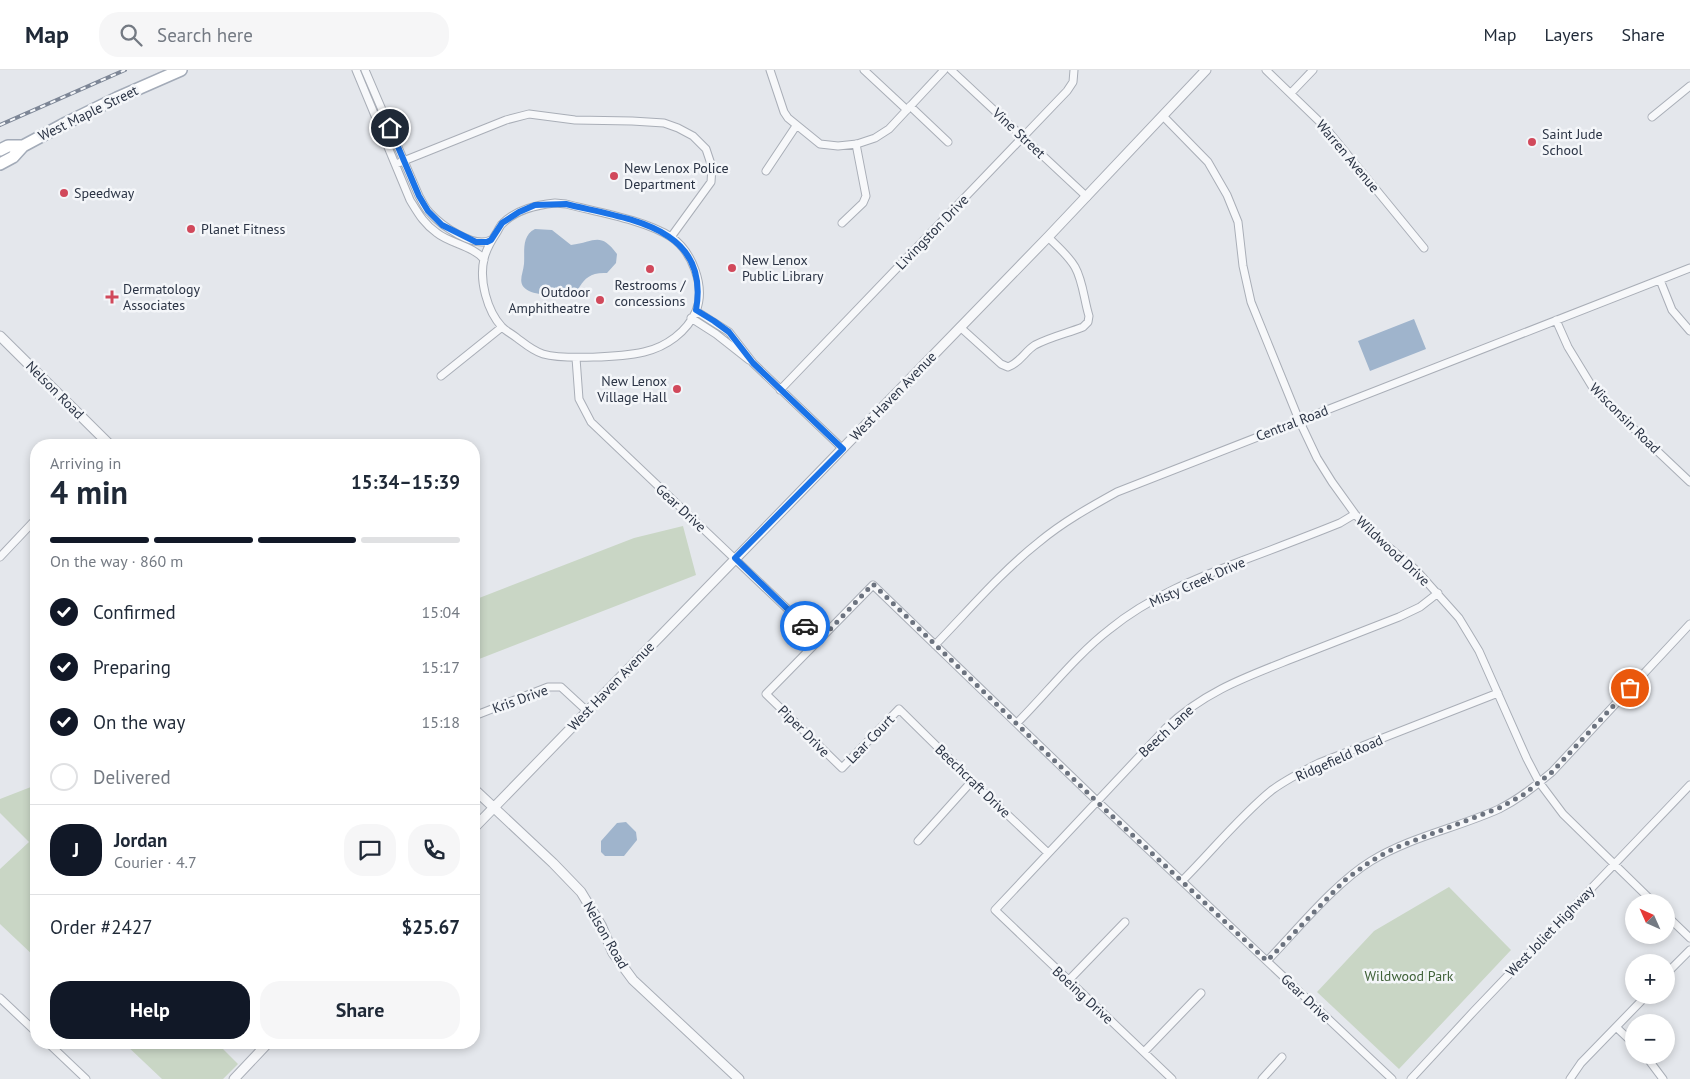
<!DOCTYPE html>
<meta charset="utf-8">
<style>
:root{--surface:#fff;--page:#f6f6f7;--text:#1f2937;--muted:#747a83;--line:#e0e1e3;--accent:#111827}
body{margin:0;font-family:"PT Sans",sans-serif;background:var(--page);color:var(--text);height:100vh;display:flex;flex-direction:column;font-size:19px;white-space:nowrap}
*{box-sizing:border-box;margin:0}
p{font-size:16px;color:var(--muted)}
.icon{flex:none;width:28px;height:28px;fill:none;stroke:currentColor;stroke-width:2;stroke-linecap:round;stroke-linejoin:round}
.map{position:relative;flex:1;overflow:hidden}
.details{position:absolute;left:30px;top:369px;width:450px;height:610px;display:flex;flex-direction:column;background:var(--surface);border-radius:20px;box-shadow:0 2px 8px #0003}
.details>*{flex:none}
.needle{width:32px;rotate:315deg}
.tools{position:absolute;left:1625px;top:824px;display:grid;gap:10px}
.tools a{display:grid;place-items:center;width:50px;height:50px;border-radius:50%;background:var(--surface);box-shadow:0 2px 8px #0003;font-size:25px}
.pin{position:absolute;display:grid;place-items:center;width:42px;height:42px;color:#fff;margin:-21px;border:2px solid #fff;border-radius:50%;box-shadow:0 1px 5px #0007}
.courier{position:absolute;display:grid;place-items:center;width:50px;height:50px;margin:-25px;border:4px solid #1a73e8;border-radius:50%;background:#fff;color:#222;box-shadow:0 1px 6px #0007}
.headline em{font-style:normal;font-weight:800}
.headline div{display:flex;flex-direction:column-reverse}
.headline{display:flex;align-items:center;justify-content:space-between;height:85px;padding:0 20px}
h1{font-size:32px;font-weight:800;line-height:38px}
.bar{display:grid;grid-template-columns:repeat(4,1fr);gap:8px 5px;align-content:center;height:60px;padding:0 20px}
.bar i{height:6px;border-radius:4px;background:var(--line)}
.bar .active{background:var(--accent)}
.bar p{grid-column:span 4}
.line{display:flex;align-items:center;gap:12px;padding:0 20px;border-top:1px solid var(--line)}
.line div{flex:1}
.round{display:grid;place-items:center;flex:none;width:52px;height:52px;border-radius:20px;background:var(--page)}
ol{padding:0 20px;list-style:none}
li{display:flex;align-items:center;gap:15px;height:55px}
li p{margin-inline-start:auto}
li .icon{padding:5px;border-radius:50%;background:var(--accent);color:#fff;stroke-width:4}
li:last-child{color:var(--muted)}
li i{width:28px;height:28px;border:2px solid var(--line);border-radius:50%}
.cta{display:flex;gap:10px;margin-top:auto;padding:10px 20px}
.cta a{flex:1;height:58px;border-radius:20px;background:var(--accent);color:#fff;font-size:20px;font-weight:800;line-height:58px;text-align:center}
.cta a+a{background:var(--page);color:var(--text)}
header{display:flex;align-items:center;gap:30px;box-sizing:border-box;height:70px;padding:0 25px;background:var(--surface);border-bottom:1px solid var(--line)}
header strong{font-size:24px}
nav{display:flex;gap:28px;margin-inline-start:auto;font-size:18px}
.search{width:350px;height:45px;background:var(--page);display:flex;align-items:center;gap:12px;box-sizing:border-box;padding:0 18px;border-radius:20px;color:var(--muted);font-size:19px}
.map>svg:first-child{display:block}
.green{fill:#c9d6c5}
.water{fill:#9fb4cc}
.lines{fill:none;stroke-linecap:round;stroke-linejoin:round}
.minor-casing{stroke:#a9aeb7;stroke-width:9}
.tertiary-casing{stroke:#a9aeb7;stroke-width:11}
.primary-casing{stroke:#a3abb8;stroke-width:14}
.minor{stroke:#f7f8fa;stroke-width:7}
.tertiary{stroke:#f7f8fa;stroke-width:9}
.primary{stroke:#fff;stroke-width:11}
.rail-casing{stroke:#7d8696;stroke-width:4}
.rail{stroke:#f4f6f9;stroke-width:2;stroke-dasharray:5.5;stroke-linecap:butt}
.done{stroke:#6c737f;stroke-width:5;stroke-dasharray:0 9}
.route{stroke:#1a73e8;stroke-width:6}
.poi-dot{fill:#d1495b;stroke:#f4f6f9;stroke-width:2}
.labels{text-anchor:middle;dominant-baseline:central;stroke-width:5;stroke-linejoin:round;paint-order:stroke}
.street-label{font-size:14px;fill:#2b3445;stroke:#f4f6f9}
.poi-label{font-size:14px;fill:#2b3445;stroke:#f4f6f9;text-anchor:start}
.park-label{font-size:14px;fill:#3f6138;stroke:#f4f6f9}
</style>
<header>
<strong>Map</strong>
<div class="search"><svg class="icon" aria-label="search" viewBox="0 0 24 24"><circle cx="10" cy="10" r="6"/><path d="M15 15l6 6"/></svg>Search here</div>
<nav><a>Map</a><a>Layers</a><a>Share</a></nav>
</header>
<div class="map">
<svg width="1690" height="1009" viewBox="0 0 1690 1009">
<rect width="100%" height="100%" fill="#e4e7ec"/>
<path class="green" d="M683,456L696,505L474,591V530L634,468Z
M36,715V888L0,854V799L29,772L0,743V729Z
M1449,817L1511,880L1399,999L1317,922L1374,861Z
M124,973H217L238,994L223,1009H162Z"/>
<path class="water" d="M535,159L552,160L571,175C595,172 600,161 617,184L616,193L607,203C574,201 584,231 560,228C556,228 552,226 548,225C542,224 535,224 529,221C516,214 523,205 524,194C525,182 521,166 535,159Z
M1414,249L1426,279L1370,301L1358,271Z
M626,752L636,762L637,770L624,786H605L601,782V771L617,753Z"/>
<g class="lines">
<defs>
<path id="minor" d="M356,0L410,130C418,143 424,154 437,163C449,173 476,177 484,190
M365,0L419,126C422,131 425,138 429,142C441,155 473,179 491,170
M770,0L784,42L788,48L820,74L838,76L857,74L875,68L889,59L944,0
M864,0L907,40
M951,0L1087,127
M1266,0L1324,56L1424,178
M1291,23L1313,0
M910,36L948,72
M1163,46L1208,92L1227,125L1238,152L1243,196L1251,232L1299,350L1317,388L1332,412L1355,444L1372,463L1417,501L1459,548L1479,581L1527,689L1539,712L1563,744L1653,832
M1652,47L1690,16
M396,94L506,50L529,44L575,50L632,51L664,53L678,58L693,66L706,79L712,97L711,112L671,167
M766,101L796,56
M555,133L566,134C597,142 645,150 671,167C692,181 706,217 696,241C687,262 666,277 644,282C622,287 564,290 543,284C533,281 525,274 517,268C512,264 506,261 502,257C487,241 479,210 484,189C486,179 491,171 497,162C499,159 500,155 503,153C517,139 537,135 555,133Z
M842,153L863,133L866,126L856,74
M1660,210L1672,240L1690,261
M696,241L729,262L753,293L843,379
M691,248L716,264L749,290
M1556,250L1568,277L1596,323L1690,412
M960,257L1001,294L1008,297C1020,293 1025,281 1035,275C1050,267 1068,263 1083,257L1088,252L1089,246C1084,230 1083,211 1075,197C1068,185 1057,176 1048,167
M576,288L579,329L591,352L820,570
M441,306L502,257
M780,320L1067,21L1073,12L1074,0
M0,487L36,449
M935,575C969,540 1001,502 1039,472C1063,452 1090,437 1117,422L1690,198
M474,646L548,617H561L587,641
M1017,653C1047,623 1076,585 1110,559C1149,527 1197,508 1244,490C1276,478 1308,466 1340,453L1355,444
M918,771L972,711
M1048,783L972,711L899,639L842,698L766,624L873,515L1097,731L1392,1009
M1182,811C1211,782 1241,745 1272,720C1287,709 1303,701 1319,693L1498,623
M1666,845L1690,868
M1267,891C1298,859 1334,814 1371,791C1410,767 1457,758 1499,739C1519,729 1535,716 1552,702L1690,554
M1666,904L1690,880
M1068,911L1125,852
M0,928L36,962
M1616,957L1634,974
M47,972L86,1009
M1144,982L1201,923
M1645,985L1663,1009
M1172,1009L995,840L1166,658C1206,620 1249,606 1299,586C1333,573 1366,560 1399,547L1420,537L1438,523
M1262,1009L1282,987
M1411,1009L1474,941L1690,715
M1570,1009L1581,993L1647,925"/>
<path id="tertiary" d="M0,266L110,375
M474,719L553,793L581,822L601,855L613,883L633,910L739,1009
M474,758L1048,167L1206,0
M234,1009L269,972"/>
<path id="primary" d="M0,80L8,76H23
M0,94L13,87L23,76L66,53L117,28L181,0"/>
</defs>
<use href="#minor" class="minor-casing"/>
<use href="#tertiary" class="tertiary-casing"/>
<use href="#primary" class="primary-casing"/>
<use href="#minor" class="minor"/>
<use href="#tertiary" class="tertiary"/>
<use href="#primary" class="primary"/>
<defs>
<path id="rail" d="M0,55L125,0"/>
</defs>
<use href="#rail" class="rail-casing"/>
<use href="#rail" class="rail"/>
</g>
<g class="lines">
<path class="done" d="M805,556L820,570L873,514L1096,731L1267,891L1345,810L1371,791L1395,778L1499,738L1523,725L1552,702L1630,618"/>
<path class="route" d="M390,58L419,126L428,141L442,155L476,172H487L491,170L502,153L519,142L535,135L566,134C627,149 711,156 696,240L714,251L729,262L753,293L843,379L735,488L805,556"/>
</g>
<g class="poi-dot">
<circle cx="1532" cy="72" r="5"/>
<circle cx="614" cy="106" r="5"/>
<circle cx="64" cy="123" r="5"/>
<circle cx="191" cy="159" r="5"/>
<circle cx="732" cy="198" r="5"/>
<circle cx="650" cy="199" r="5"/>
<path d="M109.5 219.5h5v5h5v5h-5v5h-5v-5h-5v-5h5z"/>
<circle cx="600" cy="230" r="5"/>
<circle cx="677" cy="319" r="5"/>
</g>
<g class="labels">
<g class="street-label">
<text transform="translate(88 43) rotate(-26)">West Maple Street</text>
<text transform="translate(1019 63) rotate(43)">Vine Street</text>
<text transform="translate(1348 86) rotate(50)">Warren Avenue</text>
<text transform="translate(932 162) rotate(-46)">Livingston Drive</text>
<text transform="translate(55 320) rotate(45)">Nelson Road</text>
<text transform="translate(893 326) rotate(-46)">West Haven Avenue</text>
<text transform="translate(1625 348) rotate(45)">Wisconsin Road</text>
<text transform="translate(1292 353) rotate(-21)">Central Road</text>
<text transform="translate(681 438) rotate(43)">Gear Drive</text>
<text transform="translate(1393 481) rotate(43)">Wildwood Drive</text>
<text transform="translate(1197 512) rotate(-24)">Misty Creek Drive</text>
<text transform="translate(611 616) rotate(-46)">West Haven Avenue</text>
<text transform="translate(520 629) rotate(-20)">Kris Drive</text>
<text transform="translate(804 661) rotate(45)">Piper Drive</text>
<text transform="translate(1166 661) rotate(-43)">Beech Lane</text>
<text transform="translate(870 669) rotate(-46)">Lear Court</text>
<text transform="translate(1339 688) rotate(-24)">Ridgefield Road</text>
<text transform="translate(973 711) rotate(44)">Beechcraft Drive</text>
<text transform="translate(1550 861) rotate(-46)">West Joliet Highway</text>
<text transform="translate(606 865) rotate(60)">Nelson Road</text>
<text transform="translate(1083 925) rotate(43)">Boeing Drive</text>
<text transform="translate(1306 928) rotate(44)">Gear Drive</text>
</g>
<g class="poi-label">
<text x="1542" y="64">Saint Jude<tspan x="1542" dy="16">School</tspan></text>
<text x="624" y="98">New Lenox Police<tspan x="624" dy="16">Department</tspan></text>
<text x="74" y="123">Speedway</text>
<text x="201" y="159">Planet Fitness</text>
<text x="742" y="190">New Lenox<tspan x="742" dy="16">Public Library</tspan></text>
<text x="650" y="215" text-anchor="middle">Restrooms /<tspan x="650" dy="16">concessions</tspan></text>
<text x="123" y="219">Dermatology<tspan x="123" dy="16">Associates</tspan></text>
<text x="590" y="222" text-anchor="end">Outdoor<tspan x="590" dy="16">Amphitheatre</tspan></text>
<text x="667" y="311" text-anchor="end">New Lenox<tspan x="667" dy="16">Village Hall</tspan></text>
</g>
<g class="park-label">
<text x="1409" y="906">Wildwood Park</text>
</g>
</g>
</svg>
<div class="tools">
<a><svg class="needle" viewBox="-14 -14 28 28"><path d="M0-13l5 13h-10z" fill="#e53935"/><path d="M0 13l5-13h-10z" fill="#747a83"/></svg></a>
<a>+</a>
<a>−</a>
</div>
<div class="pin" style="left:1630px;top:618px;background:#ea580c"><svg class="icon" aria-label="bag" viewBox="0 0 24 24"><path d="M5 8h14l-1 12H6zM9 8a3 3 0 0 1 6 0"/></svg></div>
<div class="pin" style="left:390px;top:58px;background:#1f2937"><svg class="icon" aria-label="home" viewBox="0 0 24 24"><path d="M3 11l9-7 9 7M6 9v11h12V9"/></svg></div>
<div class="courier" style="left:805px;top:556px"><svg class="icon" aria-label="car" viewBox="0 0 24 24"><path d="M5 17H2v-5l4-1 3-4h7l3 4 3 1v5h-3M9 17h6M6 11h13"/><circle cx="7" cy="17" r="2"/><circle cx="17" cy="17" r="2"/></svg></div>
<section class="details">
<div class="headline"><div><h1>4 min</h1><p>Arriving in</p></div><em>15:34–15:39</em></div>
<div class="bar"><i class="active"></i><i class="active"></i><i class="active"></i><i></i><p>On the way · 860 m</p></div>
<ol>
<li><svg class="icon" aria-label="check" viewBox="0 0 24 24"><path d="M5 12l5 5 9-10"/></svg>Confirmed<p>15:04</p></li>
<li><svg class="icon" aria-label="check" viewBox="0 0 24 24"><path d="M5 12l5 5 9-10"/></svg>Preparing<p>15:17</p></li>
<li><svg class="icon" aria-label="check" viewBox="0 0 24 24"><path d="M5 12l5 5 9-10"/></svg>On the way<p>15:18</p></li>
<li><i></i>Delivered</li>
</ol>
<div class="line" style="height:90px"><b class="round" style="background:var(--accent);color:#fff">J</b><div><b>Jordan</b><p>Courier · 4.7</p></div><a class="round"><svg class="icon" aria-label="chat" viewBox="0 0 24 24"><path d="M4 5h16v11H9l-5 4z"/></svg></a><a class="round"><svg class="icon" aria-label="phone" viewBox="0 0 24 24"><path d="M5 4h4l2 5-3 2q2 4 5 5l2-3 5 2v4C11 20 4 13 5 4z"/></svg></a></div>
<div class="line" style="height:65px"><div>Order #2427</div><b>$25.67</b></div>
<div class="cta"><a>Help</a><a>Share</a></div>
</section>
</div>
